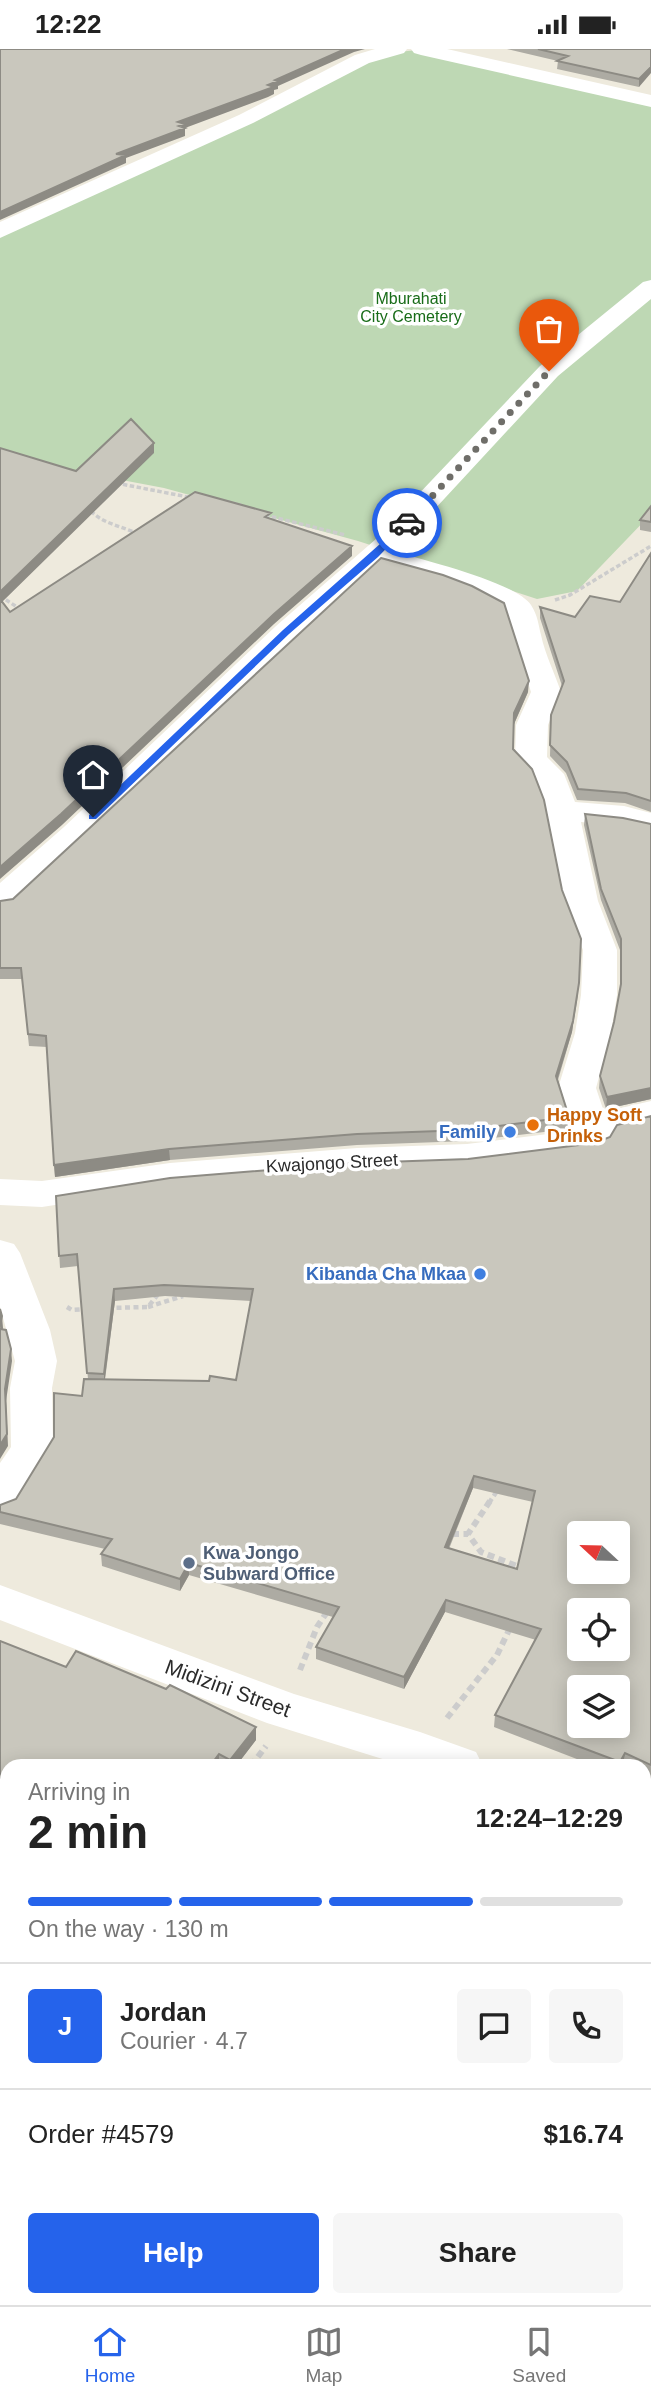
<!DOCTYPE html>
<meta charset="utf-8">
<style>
:root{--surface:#fff;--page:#f6f6f6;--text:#222;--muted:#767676;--line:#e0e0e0;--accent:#2563eb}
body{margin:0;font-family:Arial,sans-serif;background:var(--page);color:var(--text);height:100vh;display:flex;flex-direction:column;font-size:26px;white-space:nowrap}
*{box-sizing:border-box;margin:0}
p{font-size:23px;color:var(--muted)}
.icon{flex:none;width:38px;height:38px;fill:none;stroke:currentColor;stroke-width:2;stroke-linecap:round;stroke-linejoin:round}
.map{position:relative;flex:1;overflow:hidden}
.panel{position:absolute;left:0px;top:1710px;width:651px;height:548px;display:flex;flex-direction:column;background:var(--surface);border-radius:21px 21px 0 0;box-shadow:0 4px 18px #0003}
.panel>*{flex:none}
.needle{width:46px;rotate:292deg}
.tools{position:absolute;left:567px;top:1472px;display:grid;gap:14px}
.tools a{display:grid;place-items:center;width:63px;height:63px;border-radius:7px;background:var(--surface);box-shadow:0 4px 18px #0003;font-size:35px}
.pin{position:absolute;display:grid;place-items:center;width:60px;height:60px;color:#fff;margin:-72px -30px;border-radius:50% 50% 50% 0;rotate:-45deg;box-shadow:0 0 7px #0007}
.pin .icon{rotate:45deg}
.courier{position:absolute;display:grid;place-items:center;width:70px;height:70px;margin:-35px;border:5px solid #2563eb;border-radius:50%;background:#fff;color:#222;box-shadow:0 2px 9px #0007}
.overview em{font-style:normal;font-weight:600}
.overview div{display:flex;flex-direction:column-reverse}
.overview{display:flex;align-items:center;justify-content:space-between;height:119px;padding:0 28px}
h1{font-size:46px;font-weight:600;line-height:52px}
.bar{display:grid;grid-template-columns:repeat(4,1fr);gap:10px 7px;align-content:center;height:84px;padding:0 28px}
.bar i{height:9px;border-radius:5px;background:var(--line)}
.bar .current{background:var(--accent)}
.bar p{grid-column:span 4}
.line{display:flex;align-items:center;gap:18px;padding:0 28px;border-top:2px solid var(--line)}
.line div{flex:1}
.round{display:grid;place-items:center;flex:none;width:74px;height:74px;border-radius:7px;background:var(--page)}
.button{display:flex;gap:14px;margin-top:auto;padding:14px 28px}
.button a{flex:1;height:80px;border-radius:7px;background:var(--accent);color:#fff;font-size:28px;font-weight:600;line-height:80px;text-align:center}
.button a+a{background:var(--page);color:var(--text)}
.status{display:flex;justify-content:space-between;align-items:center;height:49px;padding:0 35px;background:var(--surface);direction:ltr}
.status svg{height:19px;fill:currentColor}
.tabs{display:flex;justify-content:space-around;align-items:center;height:98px;border-top:2px solid var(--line);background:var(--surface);font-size:19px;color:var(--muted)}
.tabs a{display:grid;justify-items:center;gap:4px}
.tabs .current{color:var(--accent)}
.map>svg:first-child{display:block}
.cemetery{fill:#bed8b4}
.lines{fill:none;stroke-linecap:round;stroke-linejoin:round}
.stream{fill:#6db3f3;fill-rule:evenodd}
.path-far2{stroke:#ccc;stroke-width:3.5;stroke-dasharray:4.5 2.5;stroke-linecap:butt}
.path-far1{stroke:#ccc;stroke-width:4.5;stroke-dasharray:5 3.5;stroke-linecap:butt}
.path{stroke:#ccc;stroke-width:6;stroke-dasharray:7 4.5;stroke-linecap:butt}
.minor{fill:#fff;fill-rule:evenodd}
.wall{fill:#adaba3;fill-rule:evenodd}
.shaded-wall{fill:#8d8b84}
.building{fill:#c9c7bd;stroke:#8d8b84;stroke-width:2;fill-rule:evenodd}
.route{fill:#2563eb}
.done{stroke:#6f6e69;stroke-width:7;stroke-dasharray:0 12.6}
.food-dot{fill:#e8710a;stroke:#fff;stroke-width:2.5}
.shop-dot{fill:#3f7fe0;stroke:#fff;stroke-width:2.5}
.service-dot{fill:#5c6f8a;stroke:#fff;stroke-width:2.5}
.labels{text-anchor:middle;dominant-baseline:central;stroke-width:7;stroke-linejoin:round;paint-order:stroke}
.far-park-label{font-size:16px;fill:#186c18;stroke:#fff}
.food-label{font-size:18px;font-weight:bold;fill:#c56008;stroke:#fff;text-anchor:start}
.shop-label{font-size:18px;font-weight:bold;fill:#366cbe;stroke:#fff;text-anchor:end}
.street-label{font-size:18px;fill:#2b2b2b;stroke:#fff}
.service-label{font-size:18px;font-weight:bold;fill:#4e5e75;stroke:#fff;text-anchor:start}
.near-street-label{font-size:21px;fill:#2b2b2b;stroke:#fff}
</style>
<div class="status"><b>12:22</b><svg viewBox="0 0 49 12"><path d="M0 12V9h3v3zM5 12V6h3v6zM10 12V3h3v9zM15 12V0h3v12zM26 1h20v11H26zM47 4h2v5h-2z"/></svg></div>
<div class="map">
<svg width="651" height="2256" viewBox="0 0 651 2256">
<rect width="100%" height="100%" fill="#eeeadd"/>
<path class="cemetery" d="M417,1L651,54V465L577,542L537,550L358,492L164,439L0,408V182L371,6Z"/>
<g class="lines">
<path class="stream" d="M644,1801L651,1804V1820L644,1817Z"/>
<path class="path-far2" d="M116,434L193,449
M219,451L241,456
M91,462C103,475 122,477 138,485
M265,466L345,486
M0,547L20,560
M555,551L570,546L651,497"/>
<path class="path-far1" d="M67,1258L72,1261L86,1260
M148,1258L183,1247
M108,1259L148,1258L159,1244
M489,1454L497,1442"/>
<path class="path" d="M490,1452L468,1485L481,1503L522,1519
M452,1485H468
M300,1621L317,1578L327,1563
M447,1669L497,1606L510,1579
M251,1717L266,1697"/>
<path class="minor" d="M375,0H407L404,4L369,14L253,74L0,189V173L239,66L355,6Z
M411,0H447L651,46V58L421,6L414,4Z
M651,231V250L558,327L395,503C424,511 515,533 531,556C538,567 538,574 541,586C545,605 555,625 561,643L548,676L547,708L564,725L575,753L624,757L651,764V784L623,777L581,773L598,852L617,901V946L611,984L596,1039L604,1063L651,1052V1076L614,1085L607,1099L594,1103L467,1119L357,1123L170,1138L42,1158L0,1156V1130L42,1132L170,1114L357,1099L467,1095L572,1082L558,1039L575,984L581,946L583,901L564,852L546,761L534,729L515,711L516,676L531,643L506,563L473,545L444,534L380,516C254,627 137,748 12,859L0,862V834L64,778L276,577L376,490L540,317L643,233Z
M0,1191L14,1195L20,1204L50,1281L57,1312L52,1339L53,1399L15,1461L0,1466V1414L11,1398L10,1339L15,1312L0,1258Z
M0,1536L294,1645L420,1683L476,1703L483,1717H405L267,1674L0,1571Z
M644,1768L651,1770V1810L644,1808Z
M0,1920L7,1923V1969L0,1966Z
M651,1920V1969L644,1972V1923Z
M386,2250H444L447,2256H388Z"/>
</g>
<path class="wall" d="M507,0H651L639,38L557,20L558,12Z
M651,457V483L640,481V471Z
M651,504V763L625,754L577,751L566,724L550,707L551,666L562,637L540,569V558L575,568L620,553Z
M528,643L514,675L513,700L578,946L572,983L558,1031L569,1068V1080L467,1092L357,1096L170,1111L55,1128L47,998L29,997L22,930H0V852L13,850Z
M585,765L651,775V1050L606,1060L599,1039L600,1027L614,973L620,941V901L601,851L584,776Z
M651,1067V1729L644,1725V1717L623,1716V1717H595L494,1678L495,1666L536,1591L445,1563L404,1640L316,1610V1598L333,1568L189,1526L180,1542L102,1517L101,1505L105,1500L0,1475V1456L16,1450L82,1347L88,1330L78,1217L60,1219L56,1147L468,1110L595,1094L610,1088ZM165,1247L251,1252L236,1331H105L115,1252ZM473,1439L533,1453L517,1520L449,1500Z
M0,1592L256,1691L236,1717H7V1876L0,1886Z
M651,1959V2137L649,2135L645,1961Z"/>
<path class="shaded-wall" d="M345,0H365L354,3L278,37V40L274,41V45L268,48L185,79V87L126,109V114L0,171V163L178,73L268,36L275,31Z
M651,18V24L639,38V30Z
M154,394V404L0,555V543Z
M352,497V507L274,575L62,776L0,830V818L274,565Z
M529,632L528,643L514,675V664Z
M579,934L572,983L555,1038L556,1027Z
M651,1039V1050L606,1060L607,1048Z
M169,1100L170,1111L55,1128L54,1116Z
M114,1240L115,1252L104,1336V1325Z
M2,1267L3,1279L1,1292L0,1277Z
M11,1300L12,1312L6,1352L8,1397L0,1410V1396L5,1340Z
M474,1427L473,1439L444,1510L445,1498Z
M189,1514V1526L180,1542V1530Z
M446,1551L445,1563L404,1640V1628Z
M256,1678V1691L236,1717H230V1711Z
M625,1704L623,1716L619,1717L620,1713Z
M219,1705V1717H210Z
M7,1860V1876L0,1886V1870Z
M651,1905V1918L644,1922V1909Z
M651,2122L649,2135L644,2140V2129Z"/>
<path class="building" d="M0,0H345L275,31L278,32L268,36L274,38L268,40L178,73L185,75L179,77L185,79L116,105L126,106L0,163Z
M538,0H651V18L639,30L557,12L568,7Z
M131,370L154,394L0,543V399L76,422Z
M195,443L271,464L265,468L352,497L274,565L61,765L0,818V550L10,563Z
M651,457V473L640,471Z
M651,504V752L626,744L578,740L567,713L550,696L551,666L564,632L540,558L575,568L590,547L620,553Z
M381,509L443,526L472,537L504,554L529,632L514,664L513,700L532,720L544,751L562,841L581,890L579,934L573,972L556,1027L569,1068L467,1081L357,1085L169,1100L54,1116L46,987L28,985L21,919H0V852L13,850Z
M585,765L623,769L651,775V1039L607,1048L600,1027L614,973L621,935V890L601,840Z
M651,1067V1716L625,1704L620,1713L495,1666L541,1580L446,1551L404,1628L316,1598L339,1558L189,1514L180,1530L101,1505L112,1490L0,1463V1456L16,1450L54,1388V1344L82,1347L84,1330L209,1332L210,1327L236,1331L253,1240L164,1236L114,1240L104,1325L87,1324L77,1205L59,1207L56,1147L170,1129L357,1114L468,1110L595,1094L610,1088L617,1076ZM474,1427L535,1442L517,1520L445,1498ZM579,1484H618V1522H579ZM579,1561H618V1600H579ZM579,1638H618V1676H579Z
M0,1260L2,1267L0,1277Z
M0,1280L6,1281L11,1300L5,1340L7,1385L0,1396Z
M0,1592L66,1618L76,1602L166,1640L170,1636L256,1678L230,1711L219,1705L210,1717H7V1860L0,1870Z
M644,1866L651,1873V1905L644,1909Z
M7,1955V2250H245L251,2256H0V1956L6,1958Z
M651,1959V2122L644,2129V1960L645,1961Z"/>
<path class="route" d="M407,471L410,475L378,508L289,585L96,770H89V766L283,581Z"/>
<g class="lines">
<path class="done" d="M407,474L549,322"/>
</g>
<circle class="food-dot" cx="533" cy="1076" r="7"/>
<g class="shop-dot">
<circle cx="510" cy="1083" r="7"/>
<circle cx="480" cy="1225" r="7"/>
</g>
<circle class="service-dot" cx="189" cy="1514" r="7"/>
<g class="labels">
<g class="far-park-label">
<text x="411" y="249">Mburahati<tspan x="411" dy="18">City Cemetery</tspan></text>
</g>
<g class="food-label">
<text x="547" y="1066">Happy Soft<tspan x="547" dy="21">Drinks</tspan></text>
</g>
<g class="shop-label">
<text x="496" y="1083">Family</text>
<text x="466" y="1225">Kibanda Cha Mkaa</text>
</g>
<g class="street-label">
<text transform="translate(332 1114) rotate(-3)">Kwajongo Street</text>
</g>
<g class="service-label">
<text x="203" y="1504">Kwa Jongo<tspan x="203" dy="21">Subward Office</tspan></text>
</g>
<g class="near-street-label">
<text transform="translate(228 1639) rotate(20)">Midizini Street</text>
</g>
</g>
</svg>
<div class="tools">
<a><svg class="needle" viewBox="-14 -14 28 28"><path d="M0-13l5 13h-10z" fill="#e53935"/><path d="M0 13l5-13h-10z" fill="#767676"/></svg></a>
<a><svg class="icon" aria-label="locate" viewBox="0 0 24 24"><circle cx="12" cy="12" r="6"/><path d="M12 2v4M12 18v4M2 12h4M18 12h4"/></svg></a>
<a><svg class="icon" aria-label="layers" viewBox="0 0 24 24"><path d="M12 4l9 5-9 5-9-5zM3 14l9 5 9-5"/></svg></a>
</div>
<div class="pin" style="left:549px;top:322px;background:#ea580c"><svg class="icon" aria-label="bag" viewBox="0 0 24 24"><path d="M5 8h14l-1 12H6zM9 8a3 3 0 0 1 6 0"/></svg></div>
<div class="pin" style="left:93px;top:768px;background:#1f2937"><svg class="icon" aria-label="home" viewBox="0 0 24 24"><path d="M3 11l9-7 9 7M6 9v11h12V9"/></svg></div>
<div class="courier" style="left:407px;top:474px"><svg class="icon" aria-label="car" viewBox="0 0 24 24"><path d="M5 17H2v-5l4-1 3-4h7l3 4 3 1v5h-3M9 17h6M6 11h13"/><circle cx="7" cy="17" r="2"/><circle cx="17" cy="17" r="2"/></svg></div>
<section class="panel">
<div class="overview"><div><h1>2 min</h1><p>Arriving in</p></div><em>12:24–12:29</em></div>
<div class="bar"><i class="current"></i><i class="current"></i><i class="current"></i><i></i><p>On the way · 130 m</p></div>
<div class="line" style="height:126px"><b class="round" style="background:var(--accent);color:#fff">J</b><div><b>Jordan</b><p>Courier · 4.7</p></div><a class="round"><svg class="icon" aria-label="chat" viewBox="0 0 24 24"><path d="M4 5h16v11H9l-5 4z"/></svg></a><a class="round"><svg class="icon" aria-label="phone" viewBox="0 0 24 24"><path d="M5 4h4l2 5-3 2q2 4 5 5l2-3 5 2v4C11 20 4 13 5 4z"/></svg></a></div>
<div class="line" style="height:91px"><div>Order #4579</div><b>$16.74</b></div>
<div class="button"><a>Help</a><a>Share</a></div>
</section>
</div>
<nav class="tabs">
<a class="current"><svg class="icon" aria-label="home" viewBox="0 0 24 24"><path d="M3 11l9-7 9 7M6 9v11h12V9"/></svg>Home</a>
<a><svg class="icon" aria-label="map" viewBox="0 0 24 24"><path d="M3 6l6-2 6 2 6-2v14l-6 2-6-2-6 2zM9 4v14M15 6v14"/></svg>Map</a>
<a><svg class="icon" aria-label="saved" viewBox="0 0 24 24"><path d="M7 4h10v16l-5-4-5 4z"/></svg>Saved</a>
</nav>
